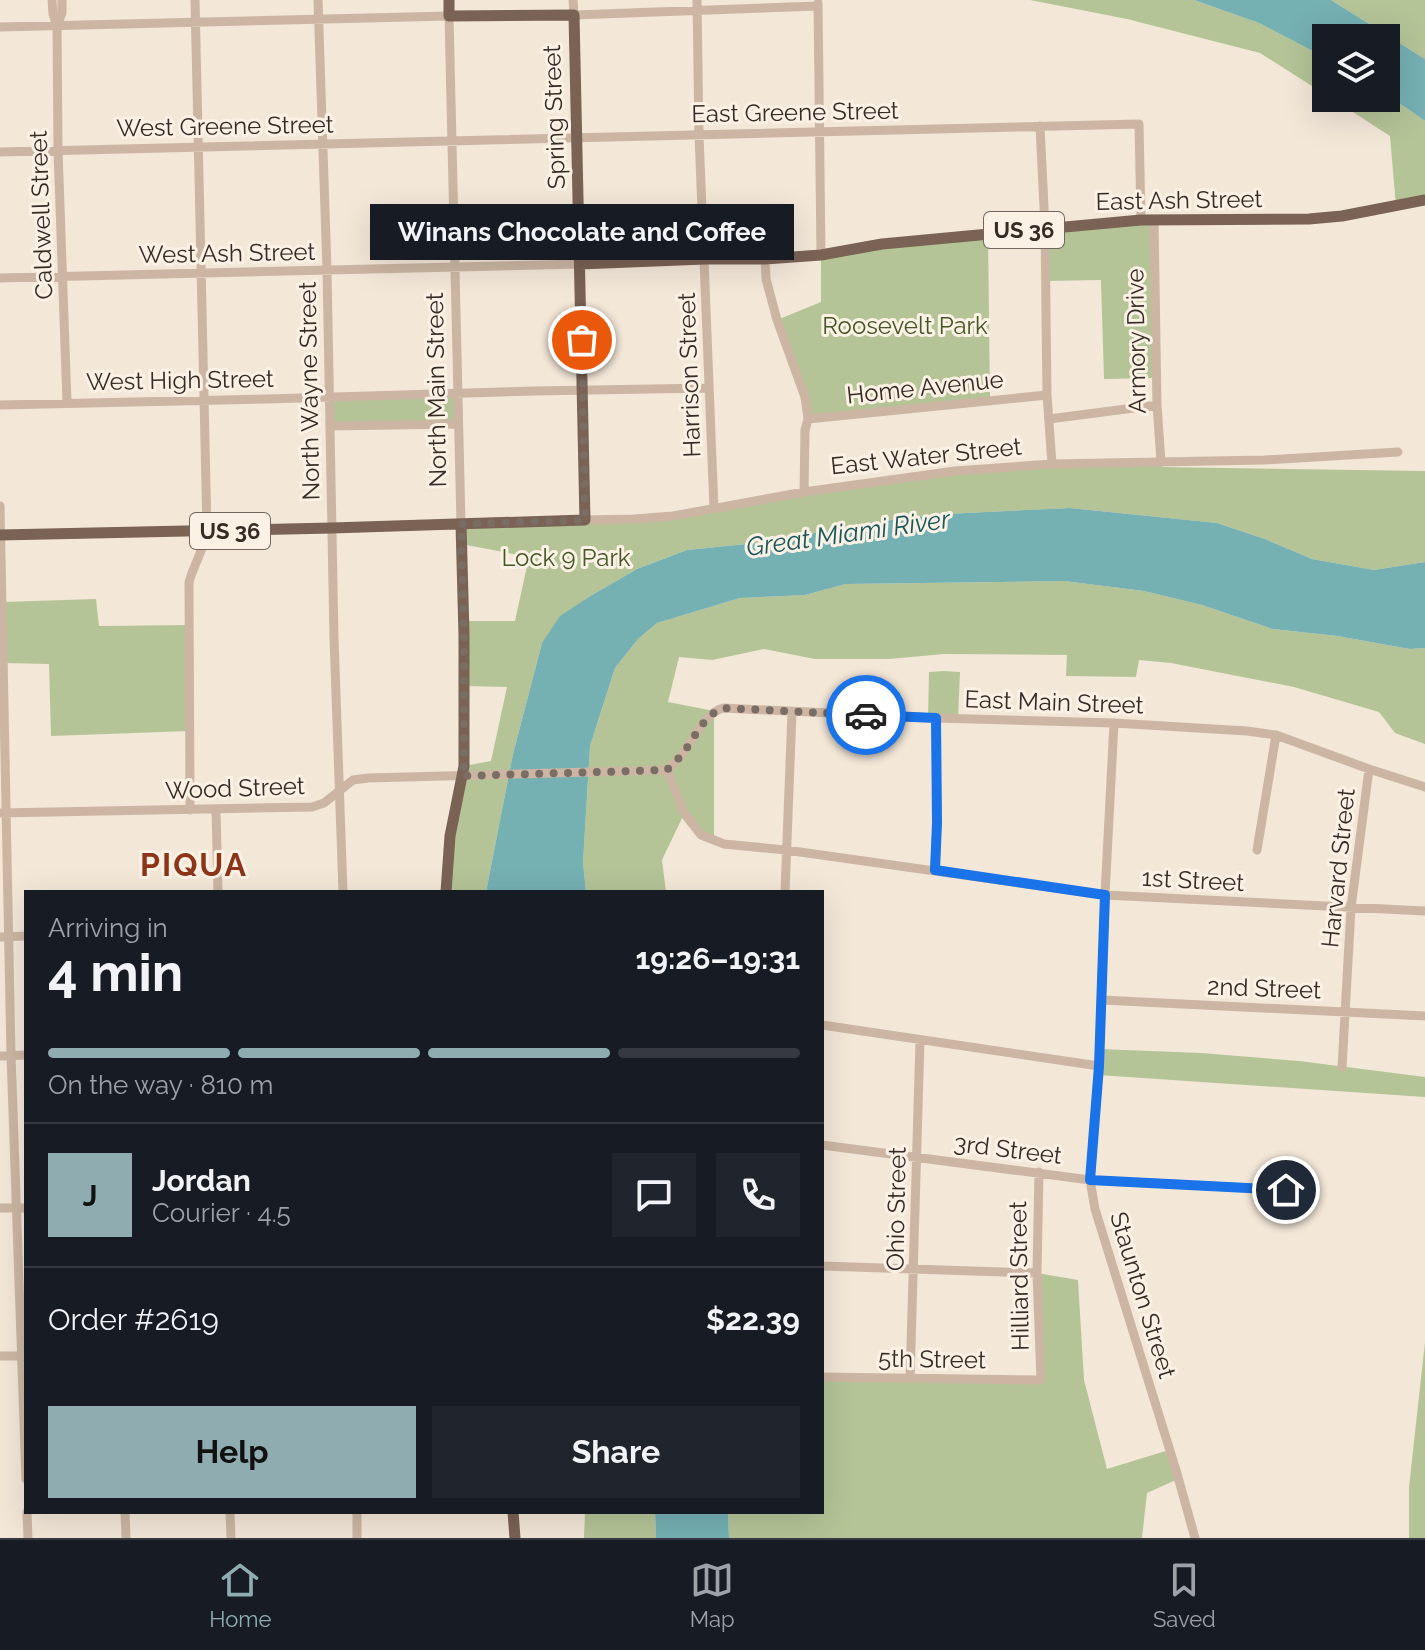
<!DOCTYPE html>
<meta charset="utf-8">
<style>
:root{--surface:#171b24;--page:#20242c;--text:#f1f3f6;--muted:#9ea1a6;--line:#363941;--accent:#8fadb1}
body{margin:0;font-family:Raleway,sans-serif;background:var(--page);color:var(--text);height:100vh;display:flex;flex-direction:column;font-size:30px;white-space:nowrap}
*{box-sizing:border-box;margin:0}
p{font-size:26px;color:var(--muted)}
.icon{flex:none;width:44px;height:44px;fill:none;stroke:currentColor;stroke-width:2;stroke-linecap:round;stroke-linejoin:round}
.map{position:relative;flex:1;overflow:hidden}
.drawer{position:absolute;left:24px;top:890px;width:800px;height:624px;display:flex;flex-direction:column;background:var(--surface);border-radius:0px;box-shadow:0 8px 32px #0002}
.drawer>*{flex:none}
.controls{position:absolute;left:1312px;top:24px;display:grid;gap:16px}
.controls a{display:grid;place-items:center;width:88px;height:88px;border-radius:0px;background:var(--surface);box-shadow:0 8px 32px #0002;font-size:40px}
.pin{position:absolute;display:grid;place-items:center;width:68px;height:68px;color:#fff;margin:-34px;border:4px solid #fff;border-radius:50%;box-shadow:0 2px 8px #0007}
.courier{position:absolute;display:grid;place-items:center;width:80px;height:80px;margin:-40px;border:6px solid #1a73e8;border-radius:50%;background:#fff;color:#222;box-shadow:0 2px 10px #0007}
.bubble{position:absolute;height:56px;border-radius:0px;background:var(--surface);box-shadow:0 8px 32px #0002;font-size:26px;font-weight:700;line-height:56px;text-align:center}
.overview em{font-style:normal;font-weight:700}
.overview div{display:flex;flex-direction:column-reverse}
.overview{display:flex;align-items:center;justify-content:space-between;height:136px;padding:0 24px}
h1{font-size:52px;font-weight:700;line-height:60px}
.bar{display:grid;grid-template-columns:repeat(4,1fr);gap:12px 8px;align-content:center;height:96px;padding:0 24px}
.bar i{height:10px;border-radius:6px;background:var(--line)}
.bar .on{background:var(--accent)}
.bar p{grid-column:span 4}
.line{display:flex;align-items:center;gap:20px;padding:0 24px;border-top:2px solid var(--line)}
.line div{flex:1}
.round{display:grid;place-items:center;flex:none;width:84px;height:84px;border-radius:0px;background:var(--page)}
.cta{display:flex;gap:16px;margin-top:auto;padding:16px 24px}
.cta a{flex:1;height:92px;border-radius:0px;background:var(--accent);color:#111;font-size:32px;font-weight:700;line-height:92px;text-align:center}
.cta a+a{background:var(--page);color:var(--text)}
.menu{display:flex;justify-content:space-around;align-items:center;height:112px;border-top:2px solid var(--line);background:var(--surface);font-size:22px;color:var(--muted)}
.menu a{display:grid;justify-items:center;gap:4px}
.menu .on{color:var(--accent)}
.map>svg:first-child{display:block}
.green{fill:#b4c497}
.water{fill:#75b0b3}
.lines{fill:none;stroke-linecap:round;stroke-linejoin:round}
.minor{stroke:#ccb6a3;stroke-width:9}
.major{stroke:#7a6255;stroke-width:11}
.done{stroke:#796d64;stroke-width:8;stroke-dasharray:0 14.4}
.route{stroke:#1a73e8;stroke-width:10}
.labels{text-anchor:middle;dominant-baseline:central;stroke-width:6;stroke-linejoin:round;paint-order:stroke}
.shield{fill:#fbf1e5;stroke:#72665f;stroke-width:2}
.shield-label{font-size:22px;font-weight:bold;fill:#372b26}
.street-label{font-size:24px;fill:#372b26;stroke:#fbf1e5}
.park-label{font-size:24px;fill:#455727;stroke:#fbf1e5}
.water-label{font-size:26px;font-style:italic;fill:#18575c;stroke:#fbf1e5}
.district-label{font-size:32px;font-weight:bold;letter-spacing:2px;fill:#8d3518;stroke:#fbf1e5}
</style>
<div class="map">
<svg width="1425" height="1538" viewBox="0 0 1425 1538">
<rect width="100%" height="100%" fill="#f3e7d8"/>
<path class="green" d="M1030,0H1194L1259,23L1326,58V95L1260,53L1127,19Z
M1331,0H1425V59Z
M1386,94L1425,121V200L1396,206L1390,136L1331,98H1386Z
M1154,220L1156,378L1104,379L1101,280L1046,281L1045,228Z
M988,234L990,400L808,419L777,320L821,302V255Z
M457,393L458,424L330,426L329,397Z
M1161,462L1162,467L1425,471V562L1374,570L1312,559L1265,539L1217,523L1070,508L945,514L874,522L766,542L687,550L637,569L592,595L542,643L513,754L486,892H446L464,766L491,761L507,687L464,686L463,621H515L529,557L461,544V524L634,519L955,471Z
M1064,581L1144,591L1202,605L1273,629L1337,636L1410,649L1425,648V744L1395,733L1379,712L1294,687L1171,663L1139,660L1136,677L1066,676L1067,655L944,654L889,659H815L764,649L712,660L679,657L668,702L714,711V840L701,835L684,814L662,860L666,892H586L583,862L590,746L615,668L638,639L657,623L740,598L805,595L846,584Z
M96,599L99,626L190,625L189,731L51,736L49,664L4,663L3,602Z
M944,671L960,672L958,719L928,718L929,672Z
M1100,1049L1201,1053L1299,1061L1425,1077V1097L1098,1075Z
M1037,1273L1078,1280L1084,1380L1107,1469L1169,1450L1178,1479L1147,1493L1142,1538H729L728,1512H822V1377L1040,1379Z
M1425,1342V1538H1409V1487Z
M585,1512H655L656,1538H584Z"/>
<path class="water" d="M1194,0H1331L1425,59V121L1386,94V38H1326V58L1259,23Z
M1070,508L1217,523L1265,539L1312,559L1374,570L1425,562V648L1410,649L1337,636L1273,629L1202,605L1144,591L1064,581L846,584L805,595L740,598L657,623L638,639L615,668L590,746L583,862L586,892H486L513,754L542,643L560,616L592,595L637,569L687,550L766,542L874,522L945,514Z
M655,1512H728L729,1538H656Z"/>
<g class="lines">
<path class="minor" d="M52,0L53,14L57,26L58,150L67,402
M318,0L327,270L334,638L343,892
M573,0L574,15L818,6
M697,0L699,135L714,509
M818,3L821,255
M57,26L62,13V0
M0,27L449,16L461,524
M1040,126L1045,228L1047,395L1052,464
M0,152L1139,124L1141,220
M1154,220L1157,405L1161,462
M765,259L766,279L777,320L805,397L808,419L805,430L804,492
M0,278L580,264
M0,405L267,399L534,391L708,388
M808,419L1047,395
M1049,419L1157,405
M330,426L458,424
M0,506L11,1055L26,1479
M585,520L634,519L673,516L804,492L955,471L1052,464L1264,460L1398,452
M1114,723L1105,895L1099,1066L1090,1180L1095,1209L1176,1470L1195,1538
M667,770L684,813L701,835L724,844L786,850L1105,895L1425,911
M190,810L189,582C194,564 204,549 207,531L195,0
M216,810L218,892
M0,813L312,807L324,803L353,780L368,778L667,770C671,766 676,761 681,756C694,740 703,714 723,708L936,718L1114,723L1247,731L1276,735L1369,769L1425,787
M1257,850L1276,735
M935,870L937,823L936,718
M785,892L792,712
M0,937L26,936
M1102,1000L1425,1016
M822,1025L1099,1066
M0,1056L26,1055
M1342,1067L1351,908L1369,769
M822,1145L1090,1180L1286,1190
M0,1208H26
M822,1266L1037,1273
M0,1356H25
M822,1377L1041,1380L1037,1273L1039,1172
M910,1379L920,1040
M27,1512L28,1538
M125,1512L126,1538
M230,1512L231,1538
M357,1512V1538"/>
<path class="major" d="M580,264L705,259H765L821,255L882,244L1141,220L1309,219L1342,216L1425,200
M0,535L332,528L585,520L574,15L449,16V0
M446,892L450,836L464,766V635L461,524
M513,1512L515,1538"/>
</g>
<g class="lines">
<path class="done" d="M582,340L585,520L461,524L464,635V766L462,776L667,770C671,766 676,761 681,756C694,740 703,715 723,708L866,715"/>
<path class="route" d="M866,715L936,718L937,823L935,870L1105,895L1099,1066L1090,1180L1286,1190"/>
</g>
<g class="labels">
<g class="shield">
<rect x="984" y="212" width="80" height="36" rx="6"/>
<rect x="190" y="513" width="80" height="36" rx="6"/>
</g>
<g class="shield-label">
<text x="1024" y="230">US 36</text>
<text x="230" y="531">US 36</text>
</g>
<g class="street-label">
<text transform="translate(795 112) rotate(-1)">East Greene Street</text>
<text transform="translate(554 117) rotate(-92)">Spring Street</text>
<text transform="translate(225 126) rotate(-1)">West Greene Street</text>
<text transform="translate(1179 200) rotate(-1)">East Ash Street</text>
<text transform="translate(41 215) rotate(-92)">Caldwell Street</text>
<text transform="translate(227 253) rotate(-1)">West Ash Street</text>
<text transform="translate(1136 341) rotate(-91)">Armory Drive</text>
<text transform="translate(689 375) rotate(-92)">Harrison Street</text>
<text transform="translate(180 380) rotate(-1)">West High Street</text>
<text transform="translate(925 387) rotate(-6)">Home Avenue</text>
<text transform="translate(436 390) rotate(-91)">North Main Street</text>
<text transform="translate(309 391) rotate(-91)">North Wayne Street</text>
<text transform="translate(926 456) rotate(-6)">East Water Street</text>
<text transform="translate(1054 702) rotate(2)">East Main Street</text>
<text transform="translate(235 788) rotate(-2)">Wood Street</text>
<text transform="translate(1338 868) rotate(-84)">Harvard Street</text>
<text transform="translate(1193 880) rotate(3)">1st Street</text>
<text transform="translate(1264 988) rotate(2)">2nd Street</text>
<text transform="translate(1008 1149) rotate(7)">3rd Street</text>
<text transform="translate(896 1209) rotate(-89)">Ohio Street</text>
<text transform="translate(1019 1276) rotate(-91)">Hilliard Street</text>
<text transform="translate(1143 1295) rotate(73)">Staunton Street</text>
<text transform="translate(932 1359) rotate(1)">5th Street</text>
</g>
<g class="park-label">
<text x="905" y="325">Roosevelt Park</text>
<text x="566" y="557">Lock 9 Park</text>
</g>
<g class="water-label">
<text transform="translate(848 533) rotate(-8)">Great Miami River</text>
</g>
<g class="district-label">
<text x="194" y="864">PIQUA</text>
</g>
</g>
</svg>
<div class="controls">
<a><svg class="icon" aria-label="layers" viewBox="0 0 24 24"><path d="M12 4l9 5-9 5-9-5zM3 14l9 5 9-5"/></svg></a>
</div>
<div class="pin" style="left:582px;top:340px;background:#ea580c"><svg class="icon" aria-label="bag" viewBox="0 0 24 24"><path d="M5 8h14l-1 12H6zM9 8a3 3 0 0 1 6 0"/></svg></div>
<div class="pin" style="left:1286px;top:1190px;background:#1f2937"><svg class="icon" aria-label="home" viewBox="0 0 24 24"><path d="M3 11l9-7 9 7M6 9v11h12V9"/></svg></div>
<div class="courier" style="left:866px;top:715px"><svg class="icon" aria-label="car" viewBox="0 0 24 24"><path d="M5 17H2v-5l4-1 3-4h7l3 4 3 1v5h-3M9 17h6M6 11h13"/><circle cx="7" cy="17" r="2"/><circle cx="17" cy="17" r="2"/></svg></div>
<div class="bubble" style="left:370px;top:204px;width:424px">Winans Chocolate and Coffee</div>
<section class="drawer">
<div class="overview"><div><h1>4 min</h1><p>Arriving in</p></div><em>19:26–19:31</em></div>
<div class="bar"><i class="on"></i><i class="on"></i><i class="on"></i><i></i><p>On the way · 810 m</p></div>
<div class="line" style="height:144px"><b class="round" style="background:var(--accent);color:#111">J</b><div><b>Jordan</b><p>Courier · 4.5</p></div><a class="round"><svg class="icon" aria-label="chat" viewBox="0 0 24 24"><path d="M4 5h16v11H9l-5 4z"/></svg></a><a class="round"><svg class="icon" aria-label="phone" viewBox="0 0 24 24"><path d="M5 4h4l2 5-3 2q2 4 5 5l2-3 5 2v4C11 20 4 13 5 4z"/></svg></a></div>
<div class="line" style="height:104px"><div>Order #2619</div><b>$22.39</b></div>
<div class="cta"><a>Help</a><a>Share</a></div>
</section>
</div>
<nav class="menu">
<a class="on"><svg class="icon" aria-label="home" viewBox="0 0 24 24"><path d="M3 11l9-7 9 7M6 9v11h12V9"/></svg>Home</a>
<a><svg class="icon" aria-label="map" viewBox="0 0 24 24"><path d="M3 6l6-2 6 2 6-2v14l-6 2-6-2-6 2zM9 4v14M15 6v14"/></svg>Map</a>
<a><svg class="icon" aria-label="saved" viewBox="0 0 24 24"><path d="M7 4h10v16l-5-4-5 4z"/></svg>Saved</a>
</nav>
